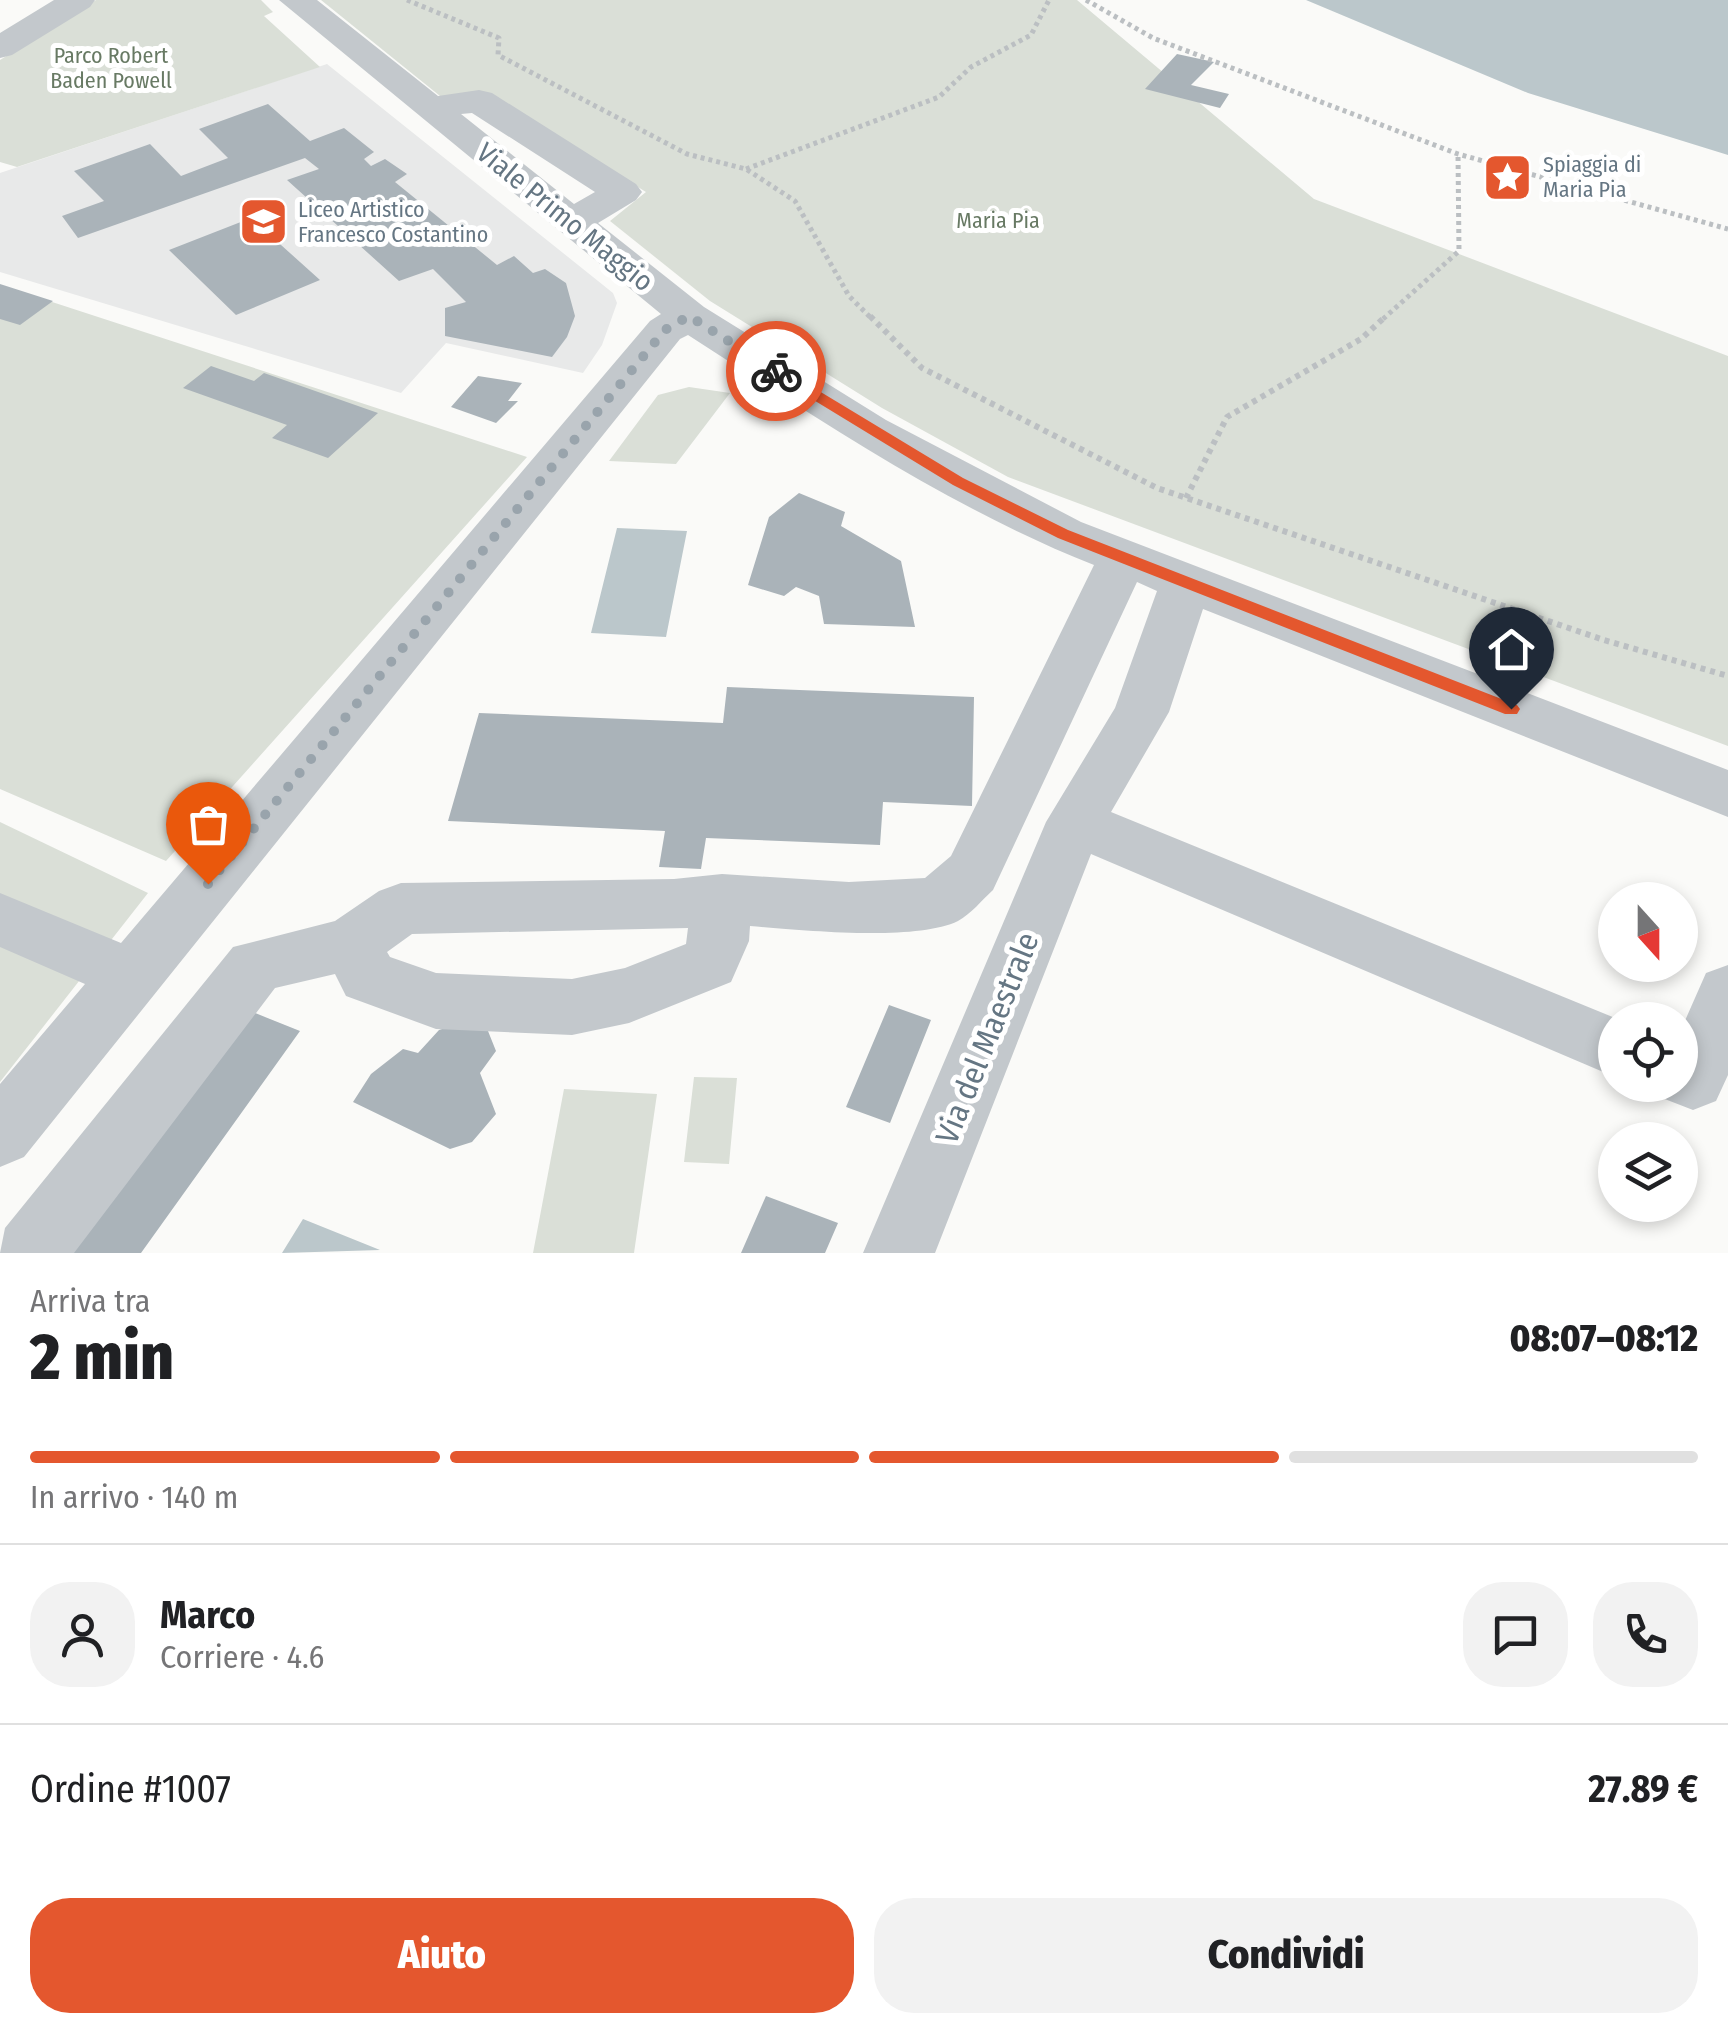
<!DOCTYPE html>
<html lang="it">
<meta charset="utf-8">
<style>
:root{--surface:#fff;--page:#f2f2f2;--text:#202124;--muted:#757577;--line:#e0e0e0;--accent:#e4572e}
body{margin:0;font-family:"Fira Sans Condensed",sans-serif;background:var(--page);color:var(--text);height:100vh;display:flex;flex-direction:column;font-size:38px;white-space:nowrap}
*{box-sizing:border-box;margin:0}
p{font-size:32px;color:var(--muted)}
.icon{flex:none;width:55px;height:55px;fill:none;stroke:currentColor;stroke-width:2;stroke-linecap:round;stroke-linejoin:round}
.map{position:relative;height:1253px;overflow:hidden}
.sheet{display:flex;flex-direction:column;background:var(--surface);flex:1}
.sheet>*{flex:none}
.needle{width:65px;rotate:159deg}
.controls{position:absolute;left:1598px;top:882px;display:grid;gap:20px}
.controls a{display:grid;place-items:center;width:100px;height:100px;border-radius:50%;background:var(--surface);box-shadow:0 5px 15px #0003;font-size:50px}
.pin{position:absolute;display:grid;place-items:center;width:85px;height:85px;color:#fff;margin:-102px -42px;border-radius:50% 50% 50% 0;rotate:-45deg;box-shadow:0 0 10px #0007}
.pin .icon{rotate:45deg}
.courier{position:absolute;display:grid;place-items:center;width:100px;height:100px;margin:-50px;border:8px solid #e4572e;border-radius:50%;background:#fff;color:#222;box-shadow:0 2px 12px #0007}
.headline em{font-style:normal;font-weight:800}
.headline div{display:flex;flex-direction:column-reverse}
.headline{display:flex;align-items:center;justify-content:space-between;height:170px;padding:0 30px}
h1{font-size:65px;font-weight:800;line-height:75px}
.bar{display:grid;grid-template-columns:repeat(4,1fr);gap:15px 10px;align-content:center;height:120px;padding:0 30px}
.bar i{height:12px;border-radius:8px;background:var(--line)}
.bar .current{background:var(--accent)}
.bar p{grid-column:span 4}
.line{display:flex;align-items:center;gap:25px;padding:0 30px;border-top:2px solid var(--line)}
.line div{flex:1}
.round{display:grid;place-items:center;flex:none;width:105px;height:105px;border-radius:40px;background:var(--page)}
.button{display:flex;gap:20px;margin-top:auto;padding:20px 30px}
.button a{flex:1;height:115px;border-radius:40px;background:var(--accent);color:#fff;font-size:40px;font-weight:800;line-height:115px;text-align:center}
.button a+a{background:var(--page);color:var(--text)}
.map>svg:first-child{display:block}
.built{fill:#e8e9e9}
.green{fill:#dadfd7}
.water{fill:#bbc7cb}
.building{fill:#aab3b9}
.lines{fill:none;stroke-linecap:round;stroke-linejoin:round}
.path-far1{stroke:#bbbfc2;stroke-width:5;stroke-dasharray:4 4;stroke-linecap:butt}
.path{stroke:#bbbfc2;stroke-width:6;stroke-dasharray:5 5;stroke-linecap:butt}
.minor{fill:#c3c8cc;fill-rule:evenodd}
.route{fill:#e4572e}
.done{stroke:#99a4ac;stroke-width:10;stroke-dasharray:0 18}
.labels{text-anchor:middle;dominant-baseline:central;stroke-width:10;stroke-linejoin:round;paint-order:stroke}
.far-park-label{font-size:22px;fill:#687a64;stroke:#fff}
.far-poi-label{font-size:22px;fill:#657683;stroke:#fff;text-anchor:start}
.street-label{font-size:28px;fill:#657683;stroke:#fff}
.near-street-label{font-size:32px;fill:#657683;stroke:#fff}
</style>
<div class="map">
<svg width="1728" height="1253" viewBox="0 0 1728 1253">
<rect width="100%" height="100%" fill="#fafaf8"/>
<path class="built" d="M327,64L613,293L617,303L602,345L583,373L446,343L401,393L0,272V173Z"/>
<path class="green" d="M96,0H261L273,12L264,16L320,67L17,167L0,162V60Z
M321,0H1077L1314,199L1728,356V746L1008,477L882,408L710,301L610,221L646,192L489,95L445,100Z
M0,285L527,457L166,861L0,789Z
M689,387L730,393L676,464L609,461L658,395Z
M0,822L148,893L0,1082Z
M694,1077L737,1078L729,1164L684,1162Z
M564,1089L657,1094L634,1253H533Z"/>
<path class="water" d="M1306,0H1728V155L1528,93Z
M617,528L687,531L666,637L591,633Z
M303,1219L380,1250L282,1253Z"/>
<path class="building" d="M1177,54L1214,62L1191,85L1229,94L1220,108L1145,89Z
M268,104L310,141L344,128L374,152L364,159L371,166L385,159L407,174L395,182L497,265L514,256L533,273L545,269L566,283L575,316L567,337L552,357L445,336V308L466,302L433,269L399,281L287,180L319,169L305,158L78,238L62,216L104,201L74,171L150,144L181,176L228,158L199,129Z
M251,218L320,280L236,315L169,250Z
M0,284L53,301L20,325L0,319Z
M211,366L254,381L264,373L378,413L328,458L272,438L287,425L183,388Z
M478,376L522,383L508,401H518L496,423L451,407Z
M799,493L845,512L841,526L901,561L915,627L824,624L819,596L796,587L784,596L748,585L769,517Z
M727,687L974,697L972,806L883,802L880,845L706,838L701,869L659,867L665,831L448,821L479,713L723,723Z
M889,1005L931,1020L890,1123L846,1107Z
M245,1009L300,1031L141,1253H63Z
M467,1021L488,1031L496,1051L480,1073L496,1114L472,1142L450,1149L353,1102L371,1074L403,1049L418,1053L439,1030Z
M766,1196L838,1223L825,1253H741Z"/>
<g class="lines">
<path class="path-far1" d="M407,0L499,38L498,55L687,154L746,169L795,201L849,296L872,319
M1086,0L1153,38L1458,154L1728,229
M746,169L939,97L971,67L1031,35L1049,0
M1383,319L1459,251L1458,154"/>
<path class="path" d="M870,316L922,368L1157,488L1604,640L1728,676
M1186,498L1227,417L1361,339L1386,316"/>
<path class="minor" d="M54,0H95L90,7L12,55L0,58V33Z
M279,0H317L438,96L479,90L492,93L636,184L642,192L636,200L598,223L704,307L886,420L1081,522L1728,770V817L1203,609L1169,712L1111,812L1620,1020H1615V1077L1091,854L935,1253H863L1046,822L1115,708L1157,591L1137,582L993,890C982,900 971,914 958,921C915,942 800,930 750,926L749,941L731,982L629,1023L572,1035L436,1029L346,996L335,974L275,988L74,1253H0L5,1228L233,947L335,921L379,891L401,883L674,879L722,874L849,882L925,878L951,856L1094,565C950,508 818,419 688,335L680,339L24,1157L0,1167V1084L85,984L0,947V893L121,943L650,321L661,314ZM472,113L595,192L574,204L461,114ZM688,928L686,944L625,968L572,979L436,973L390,957L387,952L412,934Z
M1728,965V1075L1716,1101L1693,1110L1657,1096L1652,1085H1680V1032L1706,973Z"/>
</g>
<path class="route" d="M771,368H781L963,478L1068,530L1517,705L1520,709L1517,714H1505L1058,538L953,485L771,374Z"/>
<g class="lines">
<path class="done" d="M208,884L665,330L689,316L776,371"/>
</g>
<defs>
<symbol id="sight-square" viewBox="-11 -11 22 22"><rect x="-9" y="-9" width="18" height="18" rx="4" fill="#e4572e" stroke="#fff"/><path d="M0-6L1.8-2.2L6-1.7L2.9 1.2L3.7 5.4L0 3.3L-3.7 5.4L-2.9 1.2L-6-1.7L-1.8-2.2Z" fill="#fff"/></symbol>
<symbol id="school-square" viewBox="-11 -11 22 22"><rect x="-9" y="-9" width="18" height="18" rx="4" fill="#e4572e" stroke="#fff"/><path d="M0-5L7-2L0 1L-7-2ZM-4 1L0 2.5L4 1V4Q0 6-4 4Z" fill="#fff"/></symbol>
</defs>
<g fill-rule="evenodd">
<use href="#sight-square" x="1480" y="150" width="55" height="55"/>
<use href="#school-square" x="236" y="194" width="55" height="55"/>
</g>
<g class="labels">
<g class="far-park-label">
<text x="111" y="55">Parco Robert<tspan x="111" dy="25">Baden Powell</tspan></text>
<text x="998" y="220">Maria Pia</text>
</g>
<g class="far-poi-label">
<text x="1543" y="164">Spiaggia di<tspan x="1543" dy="25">Maria Pia</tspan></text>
<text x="298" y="209">Liceo Artistico<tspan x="298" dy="25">Francesco Costantino</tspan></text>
</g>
<g class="street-label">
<text transform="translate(565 217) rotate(39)">Viale Primo Maggio</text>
</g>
<g class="near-street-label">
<text transform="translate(987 1038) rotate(-68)">Via del Maestrale</text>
</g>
</g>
</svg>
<div class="controls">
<a><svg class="needle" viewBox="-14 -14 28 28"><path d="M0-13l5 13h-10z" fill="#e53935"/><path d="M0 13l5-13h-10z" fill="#757577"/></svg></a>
<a><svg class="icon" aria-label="locate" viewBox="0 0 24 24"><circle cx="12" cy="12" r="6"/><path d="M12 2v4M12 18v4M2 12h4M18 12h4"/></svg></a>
<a><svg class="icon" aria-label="layers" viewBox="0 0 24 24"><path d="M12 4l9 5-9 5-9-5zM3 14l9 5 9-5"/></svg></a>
</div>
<div class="pin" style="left:208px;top:884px;background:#ea580c"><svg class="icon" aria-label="bag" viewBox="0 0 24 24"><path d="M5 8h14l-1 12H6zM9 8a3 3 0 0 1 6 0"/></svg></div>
<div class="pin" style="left:1511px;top:709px;background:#1f2937"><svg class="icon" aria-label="home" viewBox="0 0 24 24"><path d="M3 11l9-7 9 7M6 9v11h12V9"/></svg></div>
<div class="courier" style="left:776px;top:371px"><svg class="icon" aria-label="bike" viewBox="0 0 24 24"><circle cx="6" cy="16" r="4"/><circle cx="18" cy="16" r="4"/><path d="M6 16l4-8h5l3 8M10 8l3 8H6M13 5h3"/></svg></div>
</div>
<section class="sheet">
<div class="headline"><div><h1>2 min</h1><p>Arriva tra</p></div><em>08:07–08:12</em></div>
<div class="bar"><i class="current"></i><i class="current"></i><i class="current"></i><i></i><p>In arrivo · 140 m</p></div>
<div class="line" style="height:180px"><a class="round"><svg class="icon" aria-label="person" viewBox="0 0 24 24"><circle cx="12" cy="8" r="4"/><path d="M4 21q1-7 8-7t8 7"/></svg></a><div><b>Marco</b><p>Corriere · 4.6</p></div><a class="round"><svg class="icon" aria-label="chat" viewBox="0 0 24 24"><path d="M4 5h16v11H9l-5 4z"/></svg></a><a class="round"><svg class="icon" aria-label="phone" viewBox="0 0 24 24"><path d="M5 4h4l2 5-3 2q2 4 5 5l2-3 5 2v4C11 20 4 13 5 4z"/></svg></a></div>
<div class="line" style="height:130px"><div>Ordine #1007</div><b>27.89 €</b></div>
<div class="button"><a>Aiuto</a><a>Condividi</a></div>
</section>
